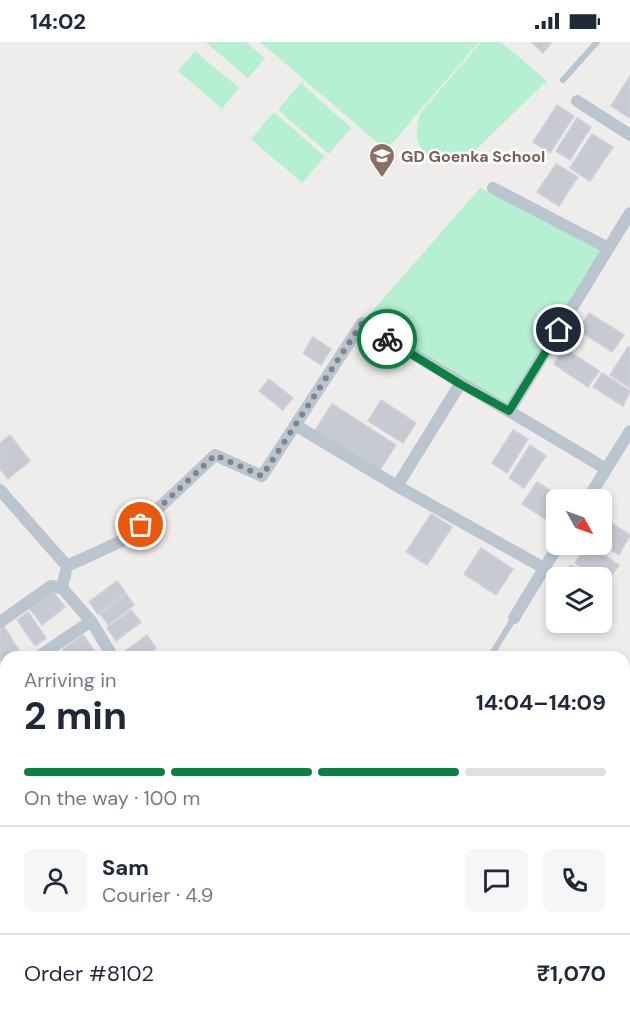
<!DOCTYPE html>
<meta charset="utf-8">
<style>
:root{--surface:#fff;--page:#f6f6f7;--text:#1f2937;--muted:#747a83;--line:#e0e1e3;--accent:#0b8043}
body{margin:0;font-family:"DM Sans",sans-serif;background:var(--page);color:var(--text);height:100vh;display:flex;flex-direction:column;font-size:22px;white-space:nowrap}
*{box-sizing:border-box;margin:0}
p{font-size:20px;color:var(--muted)}
.icon{flex:none;width:33px;height:33px;fill:none;stroke:currentColor;stroke-width:2;stroke-linecap:round;stroke-linejoin:round}
.map{position:relative;flex:1;overflow:hidden}
.details{position:absolute;left:0px;top:609px;width:630px;height:374px;display:flex;flex-direction:column;background:var(--surface);border-radius:18px 18px 0 0;box-shadow:0 3px 9px #0003}
.details>*{flex:none}
.needle{width:39px;rotate:130deg}
.buttons{position:absolute;left:546px;top:447px;display:grid;gap:12px}
.buttons a{display:grid;place-items:center;width:66px;height:66px;border-radius:9px;background:var(--surface);box-shadow:0 3px 9px #0003;font-size:30px}
.pin{position:absolute;display:grid;place-items:center;width:51px;height:51px;color:#fff;margin:-26px;border:3px solid #fff;border-radius:50%;box-shadow:0 2px 6px #0007}
.courier{position:absolute;display:grid;place-items:center;width:60px;height:60px;margin:-30px;border:4px solid #0b8043;border-radius:50%;background:#fff;color:#222;box-shadow:0 2px 8px #0007}
.head em{font-style:normal;font-weight:700}
.head div{display:flex;flex-direction:column-reverse}
.head{display:flex;align-items:center;justify-content:space-between;height:102px;padding:0 24px}
h1{font-size:39px;font-weight:700;line-height:45px}
.bar{display:grid;grid-template-columns:repeat(4,1fr);gap:9px 6px;align-content:center;height:72px;padding:0 24px}
.bar i{height:8px;border-radius:4px;background:var(--line)}
.bar .active{background:var(--accent)}
.bar p{grid-column:span 4}
.line{display:flex;align-items:center;gap:15px;padding:0 24px;border-top:2px solid var(--line)}
.line div{flex:1}
.round{display:grid;place-items:center;flex:none;width:63px;height:63px;border-radius:9px;background:var(--page)}
.status{display:flex;justify-content:space-between;align-items:center;height:42px;padding:0 30px;background:var(--surface);direction:ltr}
.status svg{height:16px;fill:currentColor}
.map>svg:first-child{display:block}
.green{fill:#b6f0d2}
.building{fill:#c7cad2;stroke:#cfd1d8;stroke-width:1.5}
.lines{fill:none;stroke-linecap:round;stroke-linejoin:round}
.lane{stroke:#bbc5cf;stroke-width:6}
.street{stroke:#bbc5cf;stroke-width:12}
.done{stroke:#7f858d;stroke-width:6;stroke-dasharray:0 10.8}
.route{stroke:#0b8043;stroke-width:8}
.labels{text-anchor:middle;dominant-baseline:central;stroke-width:5;stroke-linejoin:round;paint-order:stroke}
.education-label{font-size:16px;font-weight:bold;fill:#785e54;stroke:#fff;text-anchor:start}
</style>
<div class="status"><b>14:02</b><svg viewBox="0 0 49 12"><path d="M0 12V9h3v3zM5 12V6h3v6zM10 12V3h3v9zM15 12V0h3v12zM26 1h20v11H26zM47 4h2v5h-2z"/></svg></div>
<div class="map">
<svg width="630" height="982" viewBox="0 0 630 982">
<rect width="100%" height="100%" fill="#efecec"/>
<path class="green" d="M205,0H246L265,16L248,36Z
M260,0H479L386,108Z
M481,0H501L547,39L463,120C429,130 407,102 421,70Z
M195,9L239,46L222,67L178,29Z
M301,41L351,86L329,112L278,68Z
M274,70L325,115L302,141L251,97Z
M480,146L608,206L509,369L362,281Z"/>
<path class="building" d="M531,0H552L543,11Z
M630,34V76L611,64Z
M557,63L574,74L550,111L533,100Z
M577,76L591,85L570,118L556,109Z
M592,92L613,105L590,139L570,126Z
M556,122L578,135L559,164L537,150Z
M589,271L624,293L612,310L578,288Z
M313,295L331,307L321,323L303,311Z
M628,305L630,306V346L610,333Z
M564,306L599,329L588,345L554,322Z
M602,331L630,349L623,364L593,345Z
M269,337L293,356L283,368L259,349Z
M381,358L416,381L403,401L368,379Z
M332,362L396,403L378,431L314,390Z
M513,388L528,397L507,431L492,421Z
M10,393L30,419L8,437L0,427V401Z
M530,403L546,414L524,446L509,436Z
M537,440L565,458H556V477L553,482L522,462Z
M431,472L452,485L427,523L406,510Z
M602,475L630,493L619,513L602,502Z
M587,502L619,523L606,542L602,539V536H597L575,521Z
M481,506L513,527L496,553L464,532Z
M571,523L591,536H563Z
M117,539L126,551L98,572L89,560Z
M52,548L65,565L42,583L29,566Z
M126,552L134,563L108,583L100,572Z
M131,568L141,580L116,599L107,586Z
M28,570L46,596L35,604L17,578Z
M3,583L23,615H6V626L0,617V585Z
M83,593L99,615H69L63,607Z
M147,593L156,606L144,615H121L120,613Z
M6,711V735L0,727V716Z
M222,976H240L241,980L223,982Z
M507,976H532L538,982H505L503,980Z
M607,976L610,979L607,982H592L586,977Z"/>
<g class="lines">
<path class="lane" d="M563,38L597,0
M490,615L514,576"/>
<path class="street" d="M577,59L630,93
M493,146L608,206
M460,342L397,444L544,526
M509,369L630,171
M295,383L397,444
M0,448L67,524L62,546
M587,458L630,389
M67,524L126,497L215,413L262,434L362,281C443,331 525,378 606,427
M514,576L559,502
M0,580L51,544L62,546L91,579L113,615
M38,615L91,579
M0,641L6,637
M0,709L6,704
M624,921L630,914
M27,976L30,982
M187,976L189,982
M263,976L267,982
M381,976L384,982
M424,976L427,982
M492,976L497,982
M104,982L115,976
M395,982L401,976
M577,982L581,976"/>
</g>
<g class="lines">
<path class="done" d="M141,483L215,413L262,434L362,281L387,297"/>
<path class="route" d="M387,297L460,342L509,369L559,288"/>
</g>
<defs>
<symbol id="school-pin" viewBox="-11 -11 22 30"><path d="M0 17L-7.5 6A9.5 9.5 0 1 1 7.5 6Z" fill="#8d6e63" stroke="#fff"/><path d="M0-5L7-2L0 1L-7-2ZM-4 1L0 2.5L4 1V4Q0 6-4 4Z" fill="#fff"/></symbol>
</defs>
<g fill-rule="evenodd">
<use href="#school-pin" x="367" y="99" width="30" height="40"/>
</g>
<g class="labels">
<g class="education-label">
<text x="401" y="114">GD Goenka School</text>
</g>
</g>
</svg>
<div class="buttons">
<a><svg class="needle" viewBox="-14 -14 28 28"><path d="M0-13l5 13h-10z" fill="#e53935"/><path d="M0 13l5-13h-10z" fill="#747a83"/></svg></a>
<a><svg class="icon" aria-label="layers" viewBox="0 0 24 24"><path d="M12 4l9 5-9 5-9-5zM3 14l9 5 9-5"/></svg></a>
</div>
<div class="pin" style="left:141px;top:483px;background:#ea580c"><svg class="icon" aria-label="bag" viewBox="0 0 24 24"><path d="M5 8h14l-1 12H6zM9 8a3 3 0 0 1 6 0"/></svg></div>
<div class="pin" style="left:559px;top:288px;background:#1f2937"><svg class="icon" aria-label="home" viewBox="0 0 24 24"><path d="M3 11l9-7 9 7M6 9v11h12V9"/></svg></div>
<div class="courier" style="left:387px;top:297px"><svg class="icon" aria-label="bike" viewBox="0 0 24 24"><circle cx="6" cy="16" r="4"/><circle cx="18" cy="16" r="4"/><path d="M6 16l4-8h5l3 8M10 8l3 8H6M13 5h3"/></svg></div>
<section class="details">
<div class="head"><div><h1>2 min</h1><p>Arriving in</p></div><em>14:04–14:09</em></div>
<div class="bar"><i class="active"></i><i class="active"></i><i class="active"></i><i></i><p>On the way · 100 m</p></div>
<div class="line" style="height:108px"><a class="round"><svg class="icon" aria-label="person" viewBox="0 0 24 24"><circle cx="12" cy="8" r="4"/><path d="M4 21q1-7 8-7t8 7"/></svg></a><div><b>Sam</b><p>Courier · 4.9</p></div><a class="round"><svg class="icon" aria-label="chat" viewBox="0 0 24 24"><path d="M4 5h16v11H9l-5 4z"/></svg></a><a class="round"><svg class="icon" aria-label="phone" viewBox="0 0 24 24"><path d="M5 4h4l2 5-3 2q2 4 5 5l2-3 5 2v4C11 20 4 13 5 4z"/></svg></a></div>
<div class="line" style="height:78px"><div>Order #8102</div><b>₹1,070</b></div>
</section>
</div>
